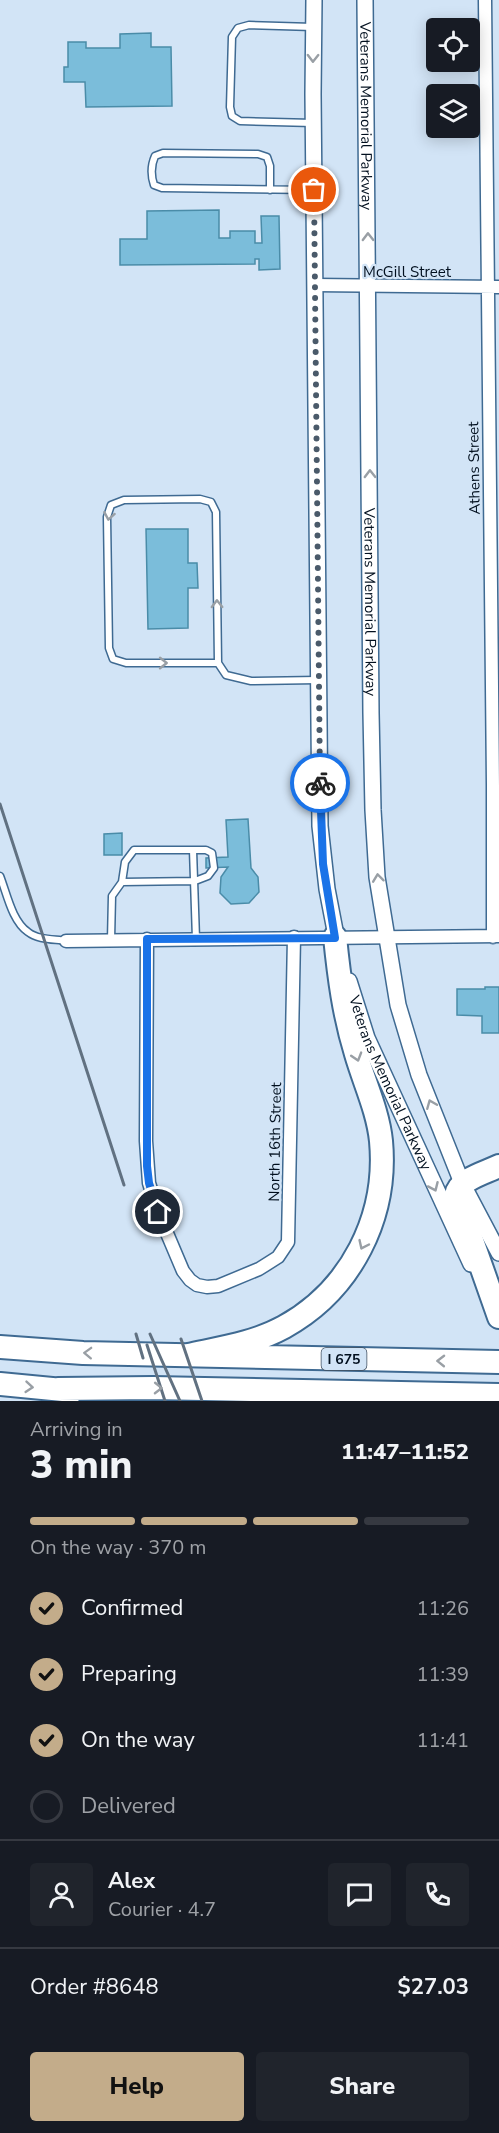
<!DOCTYPE html>
<meta charset="utf-8">
<style>
:root{--surface:#171b24;--page:#20242c;--text:#f1f3f6;--muted:#9ea1a6;--line:#363941;--accent:#c3ac8a}
body{margin:0;font-family:"Nunito Sans",sans-serif;background:var(--page);color:var(--text);height:100vh;display:flex;flex-direction:column;font-size:22px;white-space:nowrap}
*{box-sizing:border-box;margin:0}
p{font-size:20px;color:var(--muted)}
.icon{flex:none;width:33px;height:33px;fill:none;stroke:currentColor;stroke-width:2;stroke-linecap:round;stroke-linejoin:round}
.map{position:relative;height:1401px;overflow:hidden}
.details{display:flex;flex-direction:column;background:var(--surface);flex:1}
.details>*{flex:none}
.fabs{position:absolute;left:426px;top:18px;display:grid;gap:12px}
.fabs a{display:grid;place-items:center;width:54px;height:54px;border-radius:6px;background:var(--surface);box-shadow:0 3px 15px #0003;font-size:30px}
.pin{position:absolute;display:grid;place-items:center;width:51px;height:51px;color:#fff;margin:-26px;border:3px solid #fff;border-radius:50%;box-shadow:0 2px 6px #0007}
.courier{position:absolute;display:grid;place-items:center;width:60px;height:60px;margin:-30px;border:4px solid #1a73e8;border-radius:50%;background:#fff;color:#222;box-shadow:0 2px 8px #0007}
.head em{font-style:normal;font-weight:800}
.head div{display:flex;flex-direction:column-reverse}
.head{display:flex;align-items:center;justify-content:space-between;height:102px;padding:0 30px}
h1{font-size:39px;font-weight:800;line-height:45px}
.bar{display:grid;grid-template-columns:repeat(4,1fr);gap:9px 6px;align-content:center;height:72px;padding:0 30px}
.bar i{height:8px;border-radius:4px;background:var(--line)}
.bar .current{background:var(--accent)}
.bar p{grid-column:span 4}
.line{display:flex;align-items:center;gap:15px;padding:0 30px;border-top:2px solid var(--line)}
.line div{flex:1}
.round{display:grid;place-items:center;flex:none;width:63px;height:63px;border-radius:6px;background:var(--page)}
ol{padding:0 30px;list-style:none}
li{display:flex;align-items:center;gap:18px;height:66px}
li p{margin-inline-start:auto}
li .icon{padding:6px;border-radius:50%;background:var(--accent);color:#111;stroke-width:4}
li:last-child{color:var(--muted)}
li i{width:33px;height:33px;border:3px solid var(--line);border-radius:50%}
.action{display:flex;gap:12px;margin-top:auto;padding:12px 30px}
.action a{flex:1;height:69px;border-radius:6px;background:var(--accent);color:#111;font-size:24px;font-weight:800;line-height:69px;text-align:center}
.action a+a{background:var(--page);color:var(--text)}
.map>svg:first-child{display:block}
.building{fill:#7bbdda;stroke:#4a8ca8;stroke-width:1.5}
.lines{fill:none;stroke-linecap:round;stroke-linejoin:round}
.service-casing{stroke:#3f6a92;stroke-width:9}
.minor-casing{stroke:#3f6a92;stroke-width:15}
.tertiary-casing{stroke:#3f6a92;stroke-width:18}
.motorway-casing{stroke:#3f6a92;stroke-width:26}
.service{stroke:#fff;stroke-width:6}
.minor{stroke:#fff;stroke-width:12}
.tertiary{stroke:#fff;stroke-width:15}
.motorway{stroke:#fff;stroke-width:22}
.rail{stroke:#617181;stroke-width:3}
.oneway{stroke:#999fa5}
.done{stroke:#4a5a6a;stroke-width:6;stroke-dasharray:0 10.8}
.route{stroke:#1a73e8;stroke-width:8}
.labels{text-anchor:middle;dominant-baseline:central;stroke-width:4.5;stroke-linejoin:round;paint-order:stroke}
.shield{fill:#d2e4f6;stroke:#404f5f;stroke-width:1.5}
.shield-label{font-size:14px;font-weight:bold;fill:#010f1e}
.street-label{font-size:15px;fill:#010f1e;stroke:#d2e4f6}
</style>
<div class="map">
<svg width="499" height="1401" viewBox="0 0 499 1401">
<rect width="100%" height="100%" fill="#d2e4f6"/>
<path class="building" d="M151,33V47H171L172,106L86,107L85,82H64V67H68V42H86V48H120V34Z
M219,210V238H230V231H255V243H262L261,216H279L280,269L259,270V259H255V264L120,265V239H147V211Z
M146,529H188V563H197L198,588H188V628L148,629Z
M248,819L251,868L258,877L259,892L249,903L231,904L220,893L221,877L228,867L206,868V858L228,857L226,820Z
M122,833V855H104V834Z
M485,987H499V1033H482V1016L457,1015V989H485Z"/>
<g class="lines">
<defs>
<path id="service" d="M313,123L240,121L232,116L230,107L232,37L238,28L249,25L313,27
M270,190V166L267,157L258,154L163,153L155,156C151,165 151,176 154,185L162,188L314,190
M218,663H126L113,659L109,648L107,517L111,505L124,500L200,499L211,502L216,512L218,663L226,675L251,681L318,680
M0,876C7,894 12,921 28,932C38,940 54,939 66,941
M122,882L125,862L134,850H193L196,939
M111,940L112,896L122,882L195,881L208,876L214,868L212,853L206,850H193"/>
<path id="minor" d="M485,0L493,785V937
M315,285L499,287
M147,939L146,1141L149,1183L158,1212L183,1271L190,1280L197,1285L207,1287L218,1286L259,1269L278,1257L288,1242L294,937
M66,941L499,936"/>
<g id="tertiary">
<path d="M314,0L313,94L320,826L327,889L338,946"/>
<path id="s1" d="M365,0L371,713L373,810L377,877L398,1005L419,1075L462,1183L499,1253"/>
<path id="s2" d="M349,981L367,1038L471,1264"/>
</g>
<path id="motorway" d="M499,1166C485,1173 459,1179 456,1195L499,1317
M0,1347L83,1353L499,1362
M188,1355C220,1348 255,1343 284,1327C351,1290 388,1217 381,1141C378,1111 364,1082 356,1054C344,1015 339,977 335,937
M0,1384L73,1391
M58,1389L153,1388L499,1395"/>
</defs>
<use href="#service" class="service-casing"/>
<use href="#minor" class="minor-casing"/>
<use href="#tertiary" class="tertiary-casing"/>
<use href="#motorway" class="motorway-casing"/>
<use href="#service" class="service"/>
<use href="#minor" class="minor"/>
<use href="#tertiary" class="tertiary"/>
<use href="#motorway" class="motorway"/>
<path class="rail" d="M0,804L124,1185
M136,1334L143,1358
M150,1334L180,1401
M181,1339L202,1401
M147,1345L165,1401"/>
</g>
<defs><path id="oneway-chevron" d="M-2-3.5L2.5 0L-2 3.5" fill="none" stroke-width="1.6" stroke-linecap="round" stroke-linejoin="round" transform="scale(1.5)"/></defs>
<g class="oneway">
<use href="#oneway-chevron" transform="translate(313 58) rotate(91)"/>
<use href="#oneway-chevron" transform="translate(368 237) rotate(-91)"/>
<use href="#oneway-chevron" transform="translate(370 474) rotate(-91)"/>
<use href="#oneway-chevron" transform="translate(109 516) rotate(100)"/>
<use href="#oneway-chevron" transform="translate(217 604) rotate(-91)"/>
<use href="#oneway-chevron" transform="translate(163 663)"/>
<use href="#oneway-chevron" transform="translate(378 878) rotate(-97)"/>
<use href="#oneway-chevron" transform="translate(357 1057) rotate(73)"/>
<use href="#oneway-chevron" transform="translate(431 1104) rotate(-112)"/>
<use href="#oneway-chevron" transform="translate(434 1187) rotate(66)"/>
<use href="#oneway-chevron" transform="translate(363 1245) rotate(115)"/>
<use href="#oneway-chevron" transform="translate(88 1353) rotate(-178)"/>
<use href="#oneway-chevron" transform="translate(441 1361) rotate(-179)"/>
<use href="#oneway-chevron" transform="translate(29 1387) rotate(5)"/>
<use href="#oneway-chevron" transform="translate(158 1388) rotate(1)"/>
</g>
<g class="lines">
<path class="done" d="M314,190L320,783"/>
<path class="route" d="M158,1212L149,1183L147,1166V939L335,938L323,864L320,783"/>
</g>
<g class="labels">
<rect class="shield" x="321.5" y="1348" width="45" height="22" rx="4.5"/>
<g class="shield-label">
<text x="344" y="1359">I 675</text>
</g>
<g class="street-label">
<text stroke="none"><textPath href="#s1" startOffset="116">Veterans Memorial Parkway</textPath></text>
<text x="407" y="272">McGill Street</text>
<text transform="translate(474 468) rotate(-91)">Athens Street</text>
<text stroke="none"><textPath href="#s1" startOffset="602">Veterans Memorial Parkway</textPath></text>
<text stroke="none"><textPath href="#s2" startOffset="110">Veterans Memorial Parkway</textPath></text>
<text transform="translate(275 1142) rotate(-89)">North 16th Street</text>
</g>
</g>
</svg>
<div class="fabs">
<a><svg class="icon" aria-label="locate" viewBox="0 0 24 24"><circle cx="12" cy="12" r="6"/><path d="M12 2v4M12 18v4M2 12h4M18 12h4"/></svg></a>
<a><svg class="icon" aria-label="layers" viewBox="0 0 24 24"><path d="M12 4l9 5-9 5-9-5zM3 14l9 5 9-5"/></svg></a>
</div>
<div class="pin" style="left:314px;top:190px;background:#ea580c"><svg class="icon" aria-label="bag" viewBox="0 0 24 24"><path d="M5 8h14l-1 12H6zM9 8a3 3 0 0 1 6 0"/></svg></div>
<div class="pin" style="left:158px;top:1212px;background:#1f2937"><svg class="icon" aria-label="home" viewBox="0 0 24 24"><path d="M3 11l9-7 9 7M6 9v11h12V9"/></svg></div>
<div class="courier" style="left:320px;top:783px"><svg class="icon" aria-label="bike" viewBox="0 0 24 24"><circle cx="6" cy="16" r="4"/><circle cx="18" cy="16" r="4"/><path d="M6 16l4-8h5l3 8M10 8l3 8H6M13 5h3"/></svg></div>
</div>
<section class="details">
<div class="head"><div><h1>3 min</h1><p>Arriving in</p></div><em>11:47–11:52</em></div>
<div class="bar"><i class="current"></i><i class="current"></i><i class="current"></i><i></i><p>On the way · 370 m</p></div>
<ol>
<li><svg class="icon" aria-label="check" viewBox="0 0 24 24"><path d="M5 12l5 5 9-10"/></svg>Confirmed<p>11:26</p></li>
<li><svg class="icon" aria-label="check" viewBox="0 0 24 24"><path d="M5 12l5 5 9-10"/></svg>Preparing<p>11:39</p></li>
<li><svg class="icon" aria-label="check" viewBox="0 0 24 24"><path d="M5 12l5 5 9-10"/></svg>On the way<p>11:41</p></li>
<li><i></i>Delivered</li>
</ol>
<div class="line" style="height:108px"><a class="round"><svg class="icon" aria-label="person" viewBox="0 0 24 24"><circle cx="12" cy="8" r="4"/><path d="M4 21q1-7 8-7t8 7"/></svg></a><div><b>Alex</b><p>Courier · 4.7</p></div><a class="round"><svg class="icon" aria-label="chat" viewBox="0 0 24 24"><path d="M4 5h16v11H9l-5 4z"/></svg></a><a class="round"><svg class="icon" aria-label="phone" viewBox="0 0 24 24"><path d="M5 4h4l2 5-3 2q2 4 5 5l2-3 5 2v4C11 20 4 13 5 4z"/></svg></a></div>
<div class="line" style="height:78px"><div>Order #8648</div><b>$27.03</b></div>
<div class="action"><a>Help</a><a>Share</a></div>
</section>
